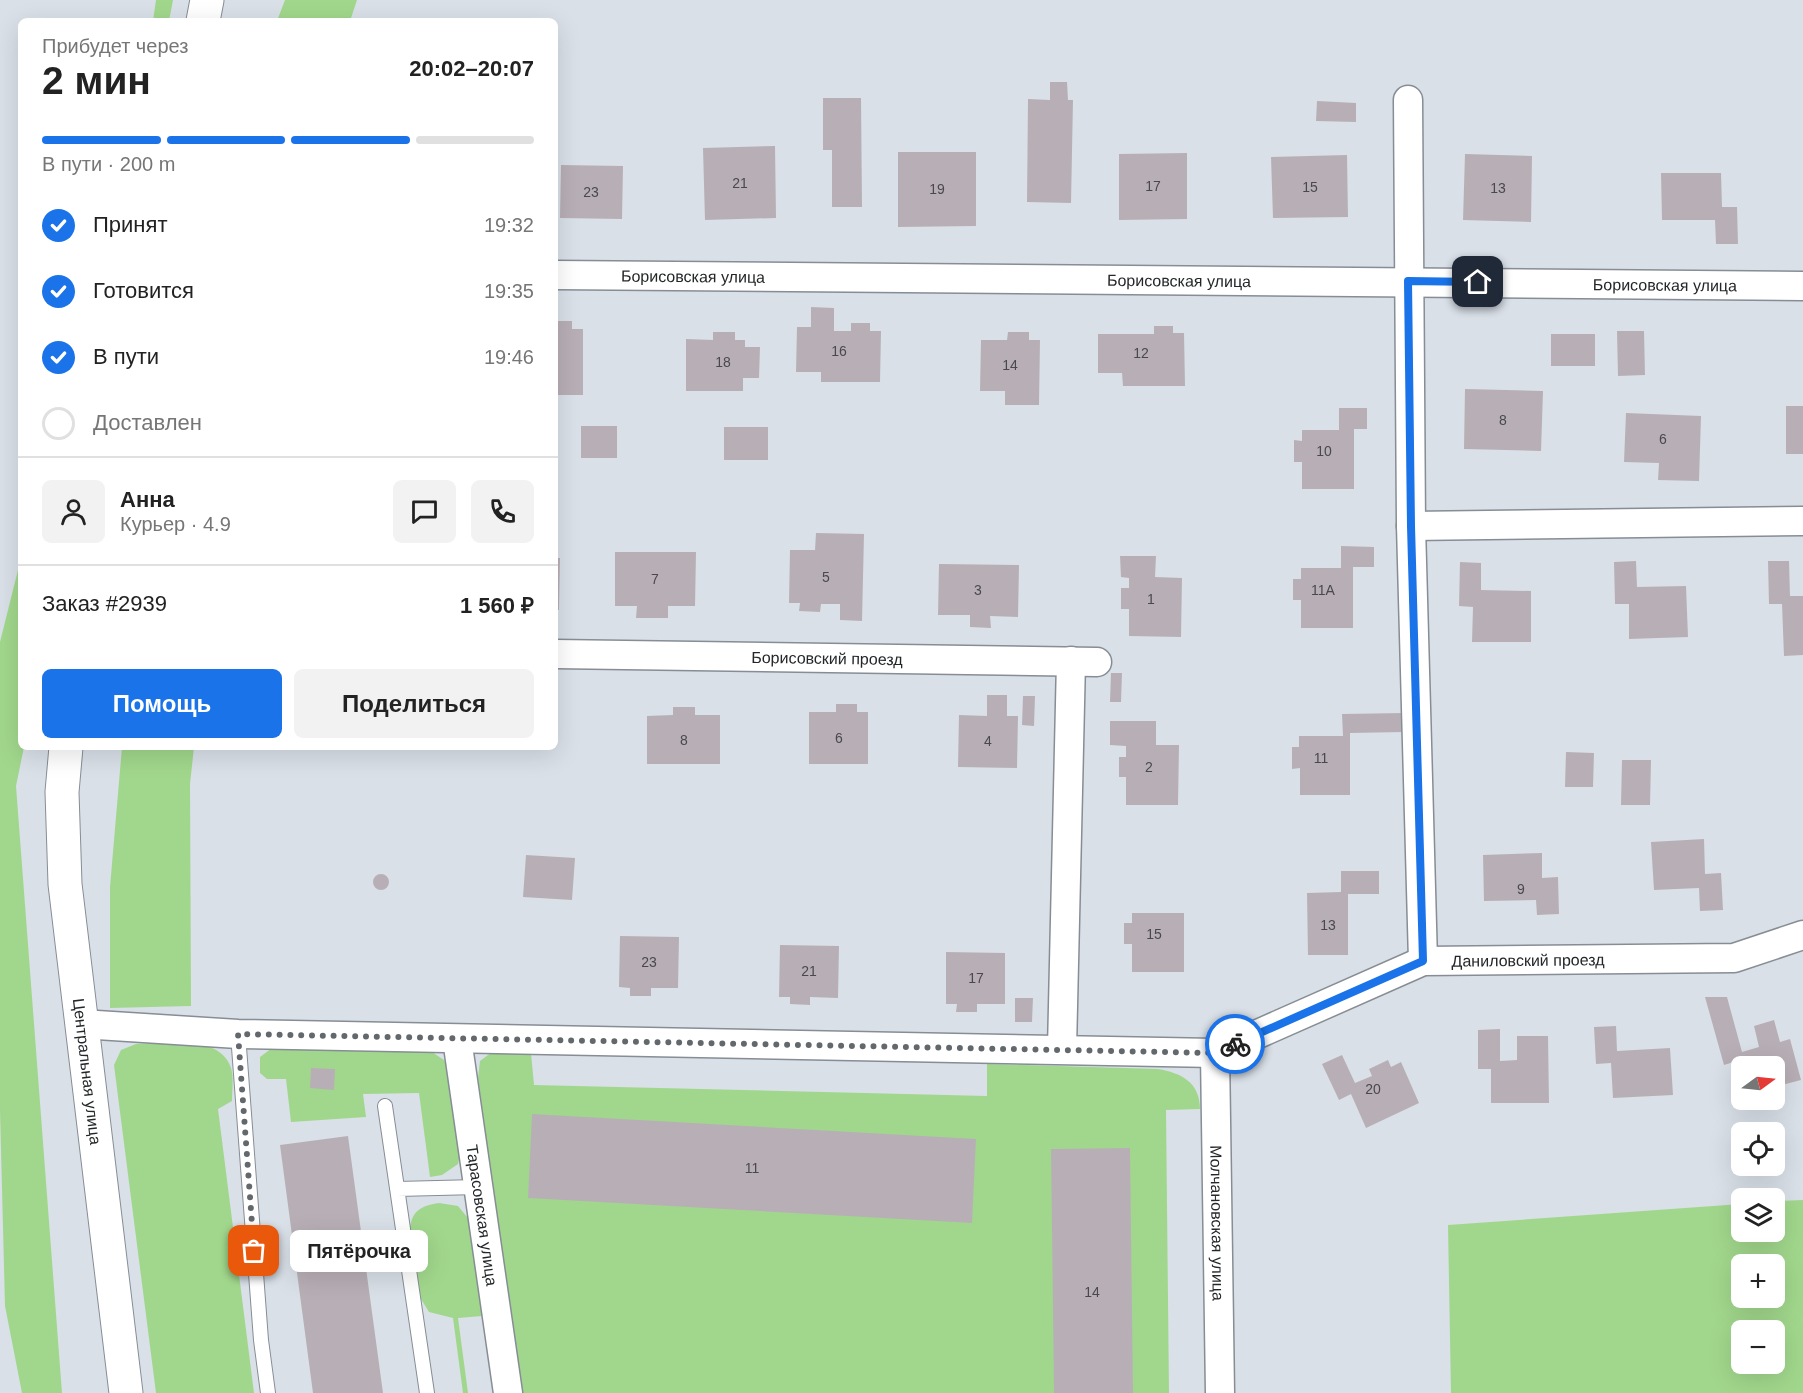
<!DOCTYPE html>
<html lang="ru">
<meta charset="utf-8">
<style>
:root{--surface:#fff;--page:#f2f2f2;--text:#222;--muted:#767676;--line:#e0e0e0;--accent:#1a73e8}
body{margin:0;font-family:Arial,sans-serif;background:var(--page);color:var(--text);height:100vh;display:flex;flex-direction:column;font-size:22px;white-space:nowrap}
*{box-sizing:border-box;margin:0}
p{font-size:20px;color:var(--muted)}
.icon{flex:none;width:33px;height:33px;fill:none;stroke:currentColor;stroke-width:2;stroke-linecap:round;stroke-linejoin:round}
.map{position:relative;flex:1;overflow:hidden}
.panel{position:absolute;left:18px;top:18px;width:540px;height:732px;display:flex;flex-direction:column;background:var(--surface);border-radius:9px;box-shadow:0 6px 24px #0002}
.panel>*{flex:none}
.needle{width:39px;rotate:75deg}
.buttons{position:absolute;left:1731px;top:1056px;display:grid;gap:12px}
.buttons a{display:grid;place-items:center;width:54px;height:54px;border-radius:9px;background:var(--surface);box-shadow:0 6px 24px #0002;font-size:30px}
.pin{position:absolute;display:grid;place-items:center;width:51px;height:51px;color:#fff;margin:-26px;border-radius:12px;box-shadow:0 3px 9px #0006}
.courier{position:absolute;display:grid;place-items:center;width:60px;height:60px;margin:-30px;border:4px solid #1a73e8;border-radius:50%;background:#fff;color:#222;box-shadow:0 2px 8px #0007}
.bubble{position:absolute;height:42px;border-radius:9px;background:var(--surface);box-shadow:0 6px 24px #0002;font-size:20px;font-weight:600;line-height:42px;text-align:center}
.head em{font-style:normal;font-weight:600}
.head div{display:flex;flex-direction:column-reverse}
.head{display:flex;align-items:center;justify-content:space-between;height:102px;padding:0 24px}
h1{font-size:39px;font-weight:600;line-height:45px}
.bar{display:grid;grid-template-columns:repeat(4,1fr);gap:9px 6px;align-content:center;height:72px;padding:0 24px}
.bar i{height:8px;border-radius:4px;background:var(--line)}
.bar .selected{background:var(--accent)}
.bar p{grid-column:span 4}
.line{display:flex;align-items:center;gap:15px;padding:0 24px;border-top:2px solid var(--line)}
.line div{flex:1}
.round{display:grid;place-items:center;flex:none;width:63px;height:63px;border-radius:9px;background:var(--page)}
ol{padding:0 24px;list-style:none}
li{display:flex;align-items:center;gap:18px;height:66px}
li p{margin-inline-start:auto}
li .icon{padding:6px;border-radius:50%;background:var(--accent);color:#fff;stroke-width:4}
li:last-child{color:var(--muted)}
li i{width:33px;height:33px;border:3px solid var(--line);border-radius:50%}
.cta{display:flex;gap:12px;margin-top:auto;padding:12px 24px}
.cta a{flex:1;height:69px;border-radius:9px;background:var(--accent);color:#fff;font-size:24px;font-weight:600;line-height:69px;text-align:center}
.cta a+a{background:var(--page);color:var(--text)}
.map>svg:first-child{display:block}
.green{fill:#a1d78c;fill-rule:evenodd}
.building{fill:#b8afb6}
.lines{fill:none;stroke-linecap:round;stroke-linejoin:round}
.lane-casing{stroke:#868d94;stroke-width:16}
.street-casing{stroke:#868d94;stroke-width:31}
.secondary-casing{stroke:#868d94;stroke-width:35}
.lane{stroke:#fff;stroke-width:14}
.street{stroke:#fff;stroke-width:28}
.secondary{stroke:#fff;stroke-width:33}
.done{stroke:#63686c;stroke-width:6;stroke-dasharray:0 10.8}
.route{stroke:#1a73e8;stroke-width:8}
.labels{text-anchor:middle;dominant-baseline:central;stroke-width:4.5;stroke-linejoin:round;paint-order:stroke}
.number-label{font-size:14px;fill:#49494c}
.street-label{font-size:16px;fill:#242729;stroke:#d9e0e8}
</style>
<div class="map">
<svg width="1803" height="1393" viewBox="0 0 1803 1393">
<rect width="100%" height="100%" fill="#d9e0e8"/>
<path class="green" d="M156,0H173L169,21H153Z
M285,0H357L350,21H277Z
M21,558V747H24L16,786L62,1393H22L5,1306L0,1110V642Z
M122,747H194L190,784L191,1006L110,1008V887Z
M136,1044C164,1044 219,1033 231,1068C234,1077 232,1091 232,1101L218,1109L254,1393H156L114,1065L121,1050Z
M272,1048L429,1050L444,1060L449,1070L460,1155L458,1164L442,1175L430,1177L419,1093L363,1094L366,1117L291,1122L286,1079H267L260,1073V1057Z
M492,1052L531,1053L534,1085L987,1096V1064L1158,1069C1181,1073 1200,1082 1200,1109L1166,1110L1169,1393H521L478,1078L480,1061Z
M1803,1200V1393H1451L1448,1225L1741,1204L1742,1232H1774L1775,1201ZM1774,1264V1298H1742V1264ZM1774,1330V1364H1742V1330Z
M439,1203L458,1206L468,1218L482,1316L458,1318L468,1393H463L453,1318L429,1312L421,1299L410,1231C411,1211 420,1206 439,1203Z"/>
<path class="building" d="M1050,82H1067L1068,100H1073L1071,203L1027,202L1028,99L1050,100Z
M823,98H861L862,207H832V150H823Z
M1317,101L1356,103V122L1316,121Z
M775,146L776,218L705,220L703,148Z
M898,152H976V226L898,227Z
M1187,153V219L1119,220V154Z
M1465,154L1532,156L1531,222L1463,220Z
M1347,155L1348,217L1273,218L1271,157Z
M561,165L623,166L622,219L560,218Z
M1661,173H1721L1722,207H1737L1738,244H1716L1715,220H1662Z
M811,307L834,308V331H851V323H870V331H881L880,382H821V372H796L797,327H811Z
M555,321H572V329H583V395H555Z
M1154,326H1173V333H1184L1185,386H1123L1122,373H1098V334H1154Z
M1617,331H1644L1645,375L1618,376Z
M713,332H735V340H745V347H760L759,378H743V391H686V339L713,340Z
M1008,332H1029V340H1040L1039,405H1005V391H980L981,340H1007Z
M1551,334H1595V366H1551Z
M1465,389L1543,391L1541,451L1464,449Z
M1786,406H1803V454H1786Z
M1339,408H1367V429H1354V489H1302V462H1294V440L1302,441V430H1339Z
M1626,413L1701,416L1699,481L1658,480L1659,463L1624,462Z
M581,426H617V458H581Z
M724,427H768V460H724Z
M816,533L864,534L862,621L840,620V604H821L820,612L799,611L800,603H789L790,550H815Z
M1341,546L1374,547V567H1353V628H1301V600H1293V579H1301V568H1341Z
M615,552H696L695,606H668V618H636L637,606H615Z
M1120,556H1156L1155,577L1182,578L1181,637L1129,636V609H1121V588H1129V578L1121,577Z
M555,558H560L559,610H555Z
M1636,561L1637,587L1686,586L1688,637L1629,639V604H1615L1614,562Z
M1768,561H1789L1790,596H1803V655L1784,656L1782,604H1769Z
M1460,562L1481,563V590L1531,591V642H1472L1473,607L1459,606Z
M939,564L1019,565L1018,617L990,616L991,628L970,627V615H938Z
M1111,673H1122L1121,702H1110Z
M987,695H1007V716H1018L1017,768L958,767L959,715L987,716Z
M1023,696H1035L1034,726L1022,725Z
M836,704H857V712H868V764H809V712H836Z
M673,707H695V715H720V764H647V716L673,715Z
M1404,713V732L1350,733V795H1300V768L1292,769V747H1299V736H1343L1342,714Z
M1110,721H1156V745H1179L1178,805H1126V777H1119V757H1126V746L1110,745Z
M1566,752L1594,753L1593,787H1565Z
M1622,760H1651L1650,805H1621Z
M1704,839L1705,874L1721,873L1723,910L1700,911L1699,888L1654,890L1651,842Z
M1542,853V878L1558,877L1559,914L1537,915L1536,900L1484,901L1483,855Z
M526,855L575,858L572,900L523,897Z
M1341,871H1379V894H1348V955H1308L1307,893L1341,892Z
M373 882a8 8 0 1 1 16 0a8 8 0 1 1-16 0Z
M1132,913H1184V972H1132V944H1124V923H1132Z
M620,936L679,937L678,988H651V996H630V988L619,987Z
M780,945L839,946L838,998L810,997V1005L790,1004V997H779Z
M946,952L1005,953V1004H977V1012H956L957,1004H946Z
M1705,997H1727L1742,1052L1759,1047L1754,1026L1774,1020L1780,1042L1790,1039L1801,1080L1774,1087V1066H1742L1741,1077L1737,1061L1724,1065Z
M1015,998H1033L1032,1022H1015Z
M1616,1026L1617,1051L1670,1048L1673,1095L1613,1098L1611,1063L1596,1064L1594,1027Z
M1500,1029V1061L1517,1060V1036H1548L1549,1103H1491V1069H1478V1030Z
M1342,1055L1355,1083L1372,1076L1369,1069L1388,1060L1391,1067L1401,1062L1419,1103L1366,1128L1351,1094L1339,1100L1322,1064Z
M311,1068L335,1069L334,1090L310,1088Z
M532,1114L976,1139L972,1223L528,1198Z
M348,1136L383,1393H313L280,1145Z
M1130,1148L1133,1393H1054L1051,1149Z"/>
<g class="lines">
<defs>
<path id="lane" d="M238,1034L261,1340L268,1393
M385,1106L427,1393
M397,1189L478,1187"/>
<g id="street">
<path d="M1408,100L1411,526L1423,961"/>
<path id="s1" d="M555,275L1803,286"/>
<path d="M1411,526L1803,521"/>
<path id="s2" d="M555,654L1097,662"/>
<path id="s3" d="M81,1024L238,1034L1215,1053L1423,961L1734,958L1803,935"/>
<path id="s4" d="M457,1039L508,1393"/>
<path d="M1062,1049L1071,661"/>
<path id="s5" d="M1215,1053L1220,1393"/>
</g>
<g id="secondary">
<path d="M203,21L207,0"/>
<path id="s6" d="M66,747L62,792L65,884L126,1393"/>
</g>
</defs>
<use href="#lane" class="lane-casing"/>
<use href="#street" class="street-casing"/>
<use href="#secondary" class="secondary-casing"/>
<use href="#lane" class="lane"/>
<use href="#street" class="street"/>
<use href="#secondary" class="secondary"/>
</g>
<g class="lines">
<path class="done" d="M254,1251L238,1034L1215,1053L1235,1044"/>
<path class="route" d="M1235,1044L1423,961L1411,526L1408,281L1478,282"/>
</g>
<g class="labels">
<g class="number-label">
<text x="740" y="183">21</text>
<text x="1153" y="186">17</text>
<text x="1310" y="187">15</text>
<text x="1498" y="188">13</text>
<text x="937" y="189">19</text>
<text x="591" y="192">23</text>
<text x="839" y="351">16</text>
<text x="1141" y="353">12</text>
<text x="723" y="362">18</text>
<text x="1010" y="365">14</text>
<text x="1503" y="420">8</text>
<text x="1663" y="439">6</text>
<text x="1324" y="451">10</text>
<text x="826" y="577">5</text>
<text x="655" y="579">7</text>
<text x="978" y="590">3</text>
<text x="1323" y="590">11А</text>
<text x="1151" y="599">1</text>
<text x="839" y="738">6</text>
<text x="684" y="740">8</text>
<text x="988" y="741">4</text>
<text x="1321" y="758">11</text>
<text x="1149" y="767">2</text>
<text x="1521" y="889">9</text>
<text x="1328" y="925">13</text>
<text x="1154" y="934">15</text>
<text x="649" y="962">23</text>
<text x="809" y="971">21</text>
<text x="976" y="978">17</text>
<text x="1373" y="1089">20</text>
<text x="752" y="1168">11</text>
<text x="1092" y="1292">14</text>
</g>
<g class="street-label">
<text stroke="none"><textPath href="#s1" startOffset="138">Борисовская улица</textPath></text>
<text stroke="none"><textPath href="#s1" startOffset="624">Борисовская улица</textPath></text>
<text stroke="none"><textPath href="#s1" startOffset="1110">Борисовская улица</textPath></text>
<text stroke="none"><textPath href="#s2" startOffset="272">Борисовский проезд</textPath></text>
<text stroke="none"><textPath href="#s3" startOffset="1467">Даниловский проезд</textPath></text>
<text stroke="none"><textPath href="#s6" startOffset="326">Центральная улица</textPath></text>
<text stroke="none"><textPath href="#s4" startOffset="178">Тарасовская улица</textPath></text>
<text stroke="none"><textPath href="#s5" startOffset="170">Молчановская улица</textPath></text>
</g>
</g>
</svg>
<div class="buttons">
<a><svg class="needle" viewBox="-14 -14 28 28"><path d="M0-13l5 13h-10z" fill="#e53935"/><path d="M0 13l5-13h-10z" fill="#767676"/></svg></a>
<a><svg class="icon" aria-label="locate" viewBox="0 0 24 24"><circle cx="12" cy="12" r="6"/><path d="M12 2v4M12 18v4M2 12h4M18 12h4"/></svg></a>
<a><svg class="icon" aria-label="layers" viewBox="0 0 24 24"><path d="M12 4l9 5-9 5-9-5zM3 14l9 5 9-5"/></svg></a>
<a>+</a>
<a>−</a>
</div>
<div class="pin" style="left:254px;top:1251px;background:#ea580c"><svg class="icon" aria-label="bag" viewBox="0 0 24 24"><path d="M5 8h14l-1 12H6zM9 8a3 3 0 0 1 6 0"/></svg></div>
<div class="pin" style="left:1478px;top:282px;background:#1f2937"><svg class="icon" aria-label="home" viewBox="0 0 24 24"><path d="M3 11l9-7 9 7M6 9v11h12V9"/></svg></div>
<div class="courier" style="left:1235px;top:1044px"><svg class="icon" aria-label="bike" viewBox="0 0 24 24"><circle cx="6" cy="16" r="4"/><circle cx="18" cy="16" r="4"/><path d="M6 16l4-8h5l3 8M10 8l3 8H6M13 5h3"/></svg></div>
<div class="bubble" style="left:290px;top:1230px;width:138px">Пятёрочка</div>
<section class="panel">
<div class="head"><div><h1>2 мин</h1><p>Прибудет через</p></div><em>20:02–20:07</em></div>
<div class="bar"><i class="selected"></i><i class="selected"></i><i class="selected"></i><i></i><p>В пути · 200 m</p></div>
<ol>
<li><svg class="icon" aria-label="check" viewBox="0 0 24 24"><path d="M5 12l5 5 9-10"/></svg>Принят<p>19:32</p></li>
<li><svg class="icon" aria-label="check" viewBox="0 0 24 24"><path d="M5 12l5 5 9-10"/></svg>Готовится<p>19:35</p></li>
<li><svg class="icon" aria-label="check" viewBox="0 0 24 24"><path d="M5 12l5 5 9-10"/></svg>В пути<p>19:46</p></li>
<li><i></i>Доставлен</li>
</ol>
<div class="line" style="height:108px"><a class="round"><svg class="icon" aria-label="person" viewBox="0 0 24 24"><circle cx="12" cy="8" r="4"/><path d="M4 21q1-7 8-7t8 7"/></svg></a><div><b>Анна</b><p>Курьер · 4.9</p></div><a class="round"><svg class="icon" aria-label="chat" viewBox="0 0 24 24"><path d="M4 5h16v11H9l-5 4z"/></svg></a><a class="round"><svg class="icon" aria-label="phone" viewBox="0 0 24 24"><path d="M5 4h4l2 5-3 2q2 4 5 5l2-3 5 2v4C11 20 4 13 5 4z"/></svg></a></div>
<div class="line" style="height:78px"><div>Заказ #2939</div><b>1 560 ₽</b></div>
<div class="cta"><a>Помощь</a><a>Поделиться</a></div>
</section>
</div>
